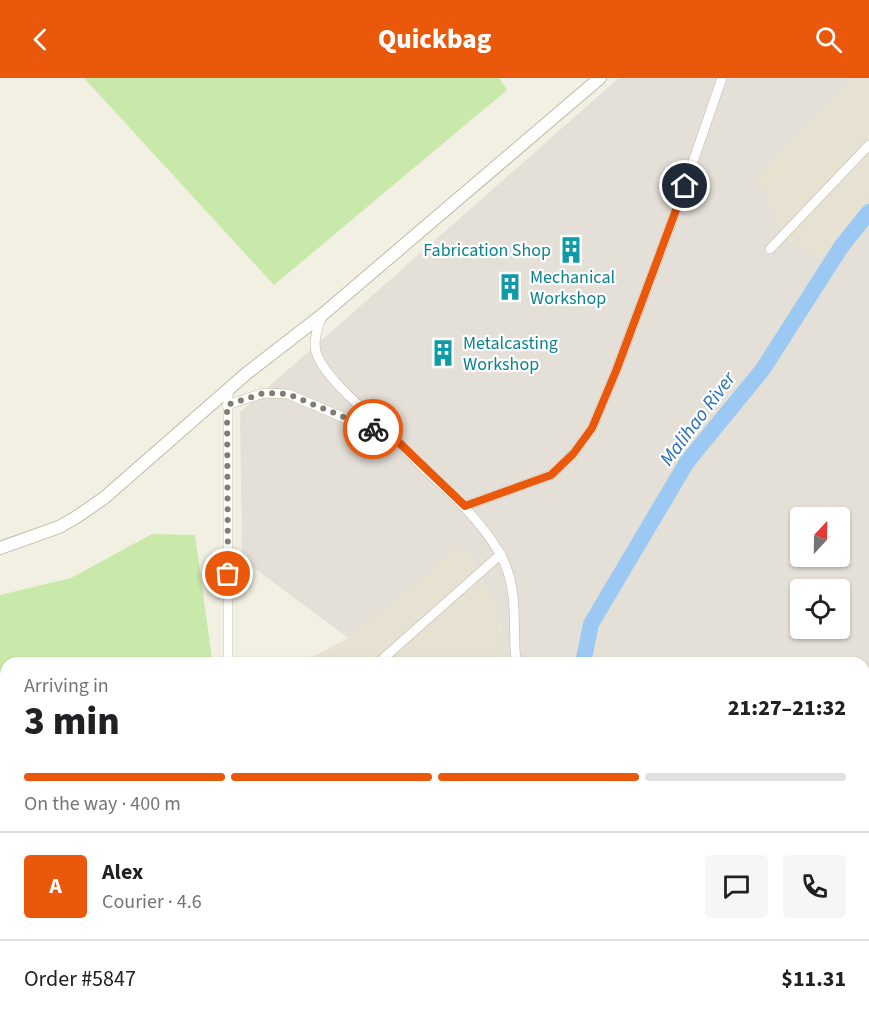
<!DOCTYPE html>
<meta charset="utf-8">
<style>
:root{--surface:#fff;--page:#f6f6f6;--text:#202124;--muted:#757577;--line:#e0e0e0;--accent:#ea580c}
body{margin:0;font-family:"Source Sans 3",sans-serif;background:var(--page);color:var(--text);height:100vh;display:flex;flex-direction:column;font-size:22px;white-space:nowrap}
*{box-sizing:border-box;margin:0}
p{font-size:20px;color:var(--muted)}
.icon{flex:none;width:33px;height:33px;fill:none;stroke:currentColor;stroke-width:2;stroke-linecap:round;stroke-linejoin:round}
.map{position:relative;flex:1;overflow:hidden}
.sheet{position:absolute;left:0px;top:579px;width:870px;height:374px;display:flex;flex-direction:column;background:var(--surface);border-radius:18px 18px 0 0;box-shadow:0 2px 4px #0004}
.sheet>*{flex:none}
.needle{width:39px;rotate:22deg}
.tools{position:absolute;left:790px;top:429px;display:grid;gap:12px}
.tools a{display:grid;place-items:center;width:60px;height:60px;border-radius:6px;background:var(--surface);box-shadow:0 2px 4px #0004;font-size:30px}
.pin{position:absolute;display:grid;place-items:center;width:51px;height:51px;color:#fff;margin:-26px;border:3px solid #fff;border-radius:50%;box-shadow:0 2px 6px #0007}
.courier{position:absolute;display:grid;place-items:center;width:60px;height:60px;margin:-30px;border:4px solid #ea580c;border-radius:50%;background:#fff;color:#222;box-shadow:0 2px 8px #0007}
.headline em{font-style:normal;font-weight:800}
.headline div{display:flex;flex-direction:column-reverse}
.headline{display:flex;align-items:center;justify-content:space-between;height:102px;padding:0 24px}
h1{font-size:39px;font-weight:800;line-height:45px}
.bar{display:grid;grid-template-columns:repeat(4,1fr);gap:9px 6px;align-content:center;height:72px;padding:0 24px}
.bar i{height:8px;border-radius:4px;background:var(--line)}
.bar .selected{background:var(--accent)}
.bar p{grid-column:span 4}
.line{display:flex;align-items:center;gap:15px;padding:0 24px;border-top:2px solid var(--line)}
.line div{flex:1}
.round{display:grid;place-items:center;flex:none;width:63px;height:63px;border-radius:6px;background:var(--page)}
header{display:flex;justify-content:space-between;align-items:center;height:78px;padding:0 24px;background:var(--accent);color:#fff;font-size:27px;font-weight:800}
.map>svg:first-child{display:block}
.residential{fill:#e7e1d1}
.industrial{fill:#e4e0d8;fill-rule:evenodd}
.green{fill:#c8e9a9}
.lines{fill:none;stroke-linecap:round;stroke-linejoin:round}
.river{stroke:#9bc9f3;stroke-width:16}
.minor-casing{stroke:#c1baa8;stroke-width:10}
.tertiary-casing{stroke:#c1baa8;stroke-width:14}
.minor{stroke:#fff;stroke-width:9}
.tertiary{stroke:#fff;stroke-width:12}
.done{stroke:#817d71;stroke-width:6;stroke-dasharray:0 10.8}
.route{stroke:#ea580c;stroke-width:8}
.labels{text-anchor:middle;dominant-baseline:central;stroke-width:4.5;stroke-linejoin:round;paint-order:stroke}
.culture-label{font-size:18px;fill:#0d838f;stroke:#fff;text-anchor:start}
.water-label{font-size:20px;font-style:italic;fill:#286fb5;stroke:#fff}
</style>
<header><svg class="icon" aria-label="back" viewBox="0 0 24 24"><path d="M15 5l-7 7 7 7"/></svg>Quickbag<svg class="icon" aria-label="search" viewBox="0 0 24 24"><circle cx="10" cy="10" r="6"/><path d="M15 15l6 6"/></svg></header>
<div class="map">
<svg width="869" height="952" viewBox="0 0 869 952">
<rect width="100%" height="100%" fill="#f2efe3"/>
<path class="residential" d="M851,0H869V116L821,181L785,159L758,98Z
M464,466L502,540L500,585H301L348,560Z
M0,713H6V946L456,947L455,952H0Z"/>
<path class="industrial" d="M619,0H851L758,98L785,159L821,181L869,116V952H489L491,946H864V585H500L502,540L464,466L348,560L242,481L240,334ZM801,440H840V478H801ZM801,512H840V550H801Z"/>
<path class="green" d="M84,0H499L507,12L274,207Z
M152,456L195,457L212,581L152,582L151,585H6V628H0V517L71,500Z"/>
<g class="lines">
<path class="river" d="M583,585L591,546L687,384L763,291L841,169L869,134
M0,700H6
M477,952L478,946"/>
<defs>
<path id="minor" d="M770,171L869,67
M322,237C318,249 312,264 317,277C327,301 362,330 381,347C397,362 411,378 426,393C453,417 480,442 499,474C520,510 512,546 516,585
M228,314V585
M227,327L264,315L288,316L361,347L389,356
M465,428L551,397L573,376L592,350L616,293L677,130L722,0
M378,585L501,476
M0,661L6,660
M0,762L6,760
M0,809L6,807
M0,859L6,857
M229,946V952
M314,946V952
M572,946L577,952
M15,952L19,946
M410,952V946
M522,952L525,946"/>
<path id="tertiary" d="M0,470L59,449L75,440L104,420L247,295L322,237L600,0"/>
</defs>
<use href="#minor" class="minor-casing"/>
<use href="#tertiary" class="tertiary-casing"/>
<use href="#minor" class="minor"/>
<use href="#tertiary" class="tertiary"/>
</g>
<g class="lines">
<path class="done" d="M228,496L227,327L264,315L288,316L373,351"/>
<path class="route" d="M373,351L391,357L465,428L551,397L573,376L592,350L616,293L685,108"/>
</g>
<defs>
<symbol id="building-bare" viewBox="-9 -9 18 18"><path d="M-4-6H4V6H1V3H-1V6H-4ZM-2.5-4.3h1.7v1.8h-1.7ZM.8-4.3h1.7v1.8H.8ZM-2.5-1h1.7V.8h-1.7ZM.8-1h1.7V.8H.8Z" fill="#0f9aa8" stroke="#fff" stroke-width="2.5" paint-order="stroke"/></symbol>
</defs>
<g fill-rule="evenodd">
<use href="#building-bare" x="552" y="153" width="38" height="38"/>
<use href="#building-bare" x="491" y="190" width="38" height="38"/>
<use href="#building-bare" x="424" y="256" width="38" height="38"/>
</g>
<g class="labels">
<g class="culture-label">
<text x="551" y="172" text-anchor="end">Fabrication Shop</text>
<text x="530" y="199">Mechanical<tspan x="530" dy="21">Workshop</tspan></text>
<text x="463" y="265">Metalcasting<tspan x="463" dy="21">Workshop</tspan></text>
</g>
<g class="water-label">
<text transform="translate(698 341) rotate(-53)">Malihao River</text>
</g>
</g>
</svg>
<div class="tools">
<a><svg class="needle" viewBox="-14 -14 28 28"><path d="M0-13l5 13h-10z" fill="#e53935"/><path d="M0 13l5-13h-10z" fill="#757577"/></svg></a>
<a><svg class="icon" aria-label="locate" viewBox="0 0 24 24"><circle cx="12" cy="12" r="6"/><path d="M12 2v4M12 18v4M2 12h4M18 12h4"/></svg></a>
</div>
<div class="pin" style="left:228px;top:496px;background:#ea580c"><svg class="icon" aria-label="bag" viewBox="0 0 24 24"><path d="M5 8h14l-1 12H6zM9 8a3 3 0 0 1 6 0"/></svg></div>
<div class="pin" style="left:685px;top:108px;background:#1f2937"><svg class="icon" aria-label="home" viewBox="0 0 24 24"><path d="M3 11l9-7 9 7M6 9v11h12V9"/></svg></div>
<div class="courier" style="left:373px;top:351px"><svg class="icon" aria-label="bike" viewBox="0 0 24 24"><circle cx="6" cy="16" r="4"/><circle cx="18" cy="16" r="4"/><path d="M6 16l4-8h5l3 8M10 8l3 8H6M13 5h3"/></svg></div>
<section class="sheet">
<div class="headline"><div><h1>3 min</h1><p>Arriving in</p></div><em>21:27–21:32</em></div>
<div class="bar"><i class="selected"></i><i class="selected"></i><i class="selected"></i><i></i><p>On the way · 400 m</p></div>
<div class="line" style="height:108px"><b class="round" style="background:var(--accent);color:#fff">A</b><div><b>Alex</b><p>Courier · 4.6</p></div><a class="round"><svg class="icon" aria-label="chat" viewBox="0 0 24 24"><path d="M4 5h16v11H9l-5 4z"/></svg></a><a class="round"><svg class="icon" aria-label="phone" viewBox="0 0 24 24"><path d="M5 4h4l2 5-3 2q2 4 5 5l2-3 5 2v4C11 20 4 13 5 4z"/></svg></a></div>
<div class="line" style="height:78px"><div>Order #5847</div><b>$11.31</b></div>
</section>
</div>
